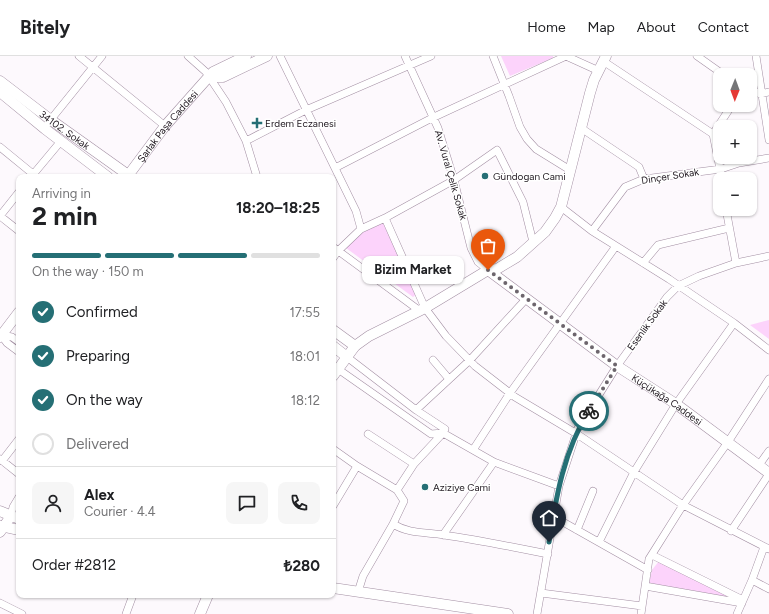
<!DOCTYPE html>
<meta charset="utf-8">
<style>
:root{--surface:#fff;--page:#f6f6f6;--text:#202124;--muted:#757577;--line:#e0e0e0;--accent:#256f75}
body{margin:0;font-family:Figtree,sans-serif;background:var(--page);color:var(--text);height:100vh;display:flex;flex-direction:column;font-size:15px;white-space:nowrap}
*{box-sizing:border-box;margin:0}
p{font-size:13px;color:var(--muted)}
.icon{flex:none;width:22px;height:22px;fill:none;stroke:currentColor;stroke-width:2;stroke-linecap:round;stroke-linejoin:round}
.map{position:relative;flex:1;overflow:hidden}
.panel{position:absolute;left:16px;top:118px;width:320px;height:424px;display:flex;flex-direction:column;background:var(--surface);border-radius:8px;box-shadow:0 1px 3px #0004}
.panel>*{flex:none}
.needle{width:26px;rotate:181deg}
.fabs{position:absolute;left:713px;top:12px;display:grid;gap:8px}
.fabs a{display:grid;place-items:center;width:44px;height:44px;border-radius:8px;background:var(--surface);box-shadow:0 1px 3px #0004;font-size:20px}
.pin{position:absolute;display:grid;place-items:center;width:34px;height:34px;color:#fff;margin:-41px -17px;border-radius:50% 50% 50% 0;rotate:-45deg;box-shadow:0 0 4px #0007}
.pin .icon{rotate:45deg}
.courier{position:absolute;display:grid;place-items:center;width:40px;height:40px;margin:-20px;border:3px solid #256f75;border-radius:50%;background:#fff;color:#222;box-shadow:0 1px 5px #0007}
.bubble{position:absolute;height:28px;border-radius:8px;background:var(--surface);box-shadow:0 1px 3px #0004;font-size:13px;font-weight:700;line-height:28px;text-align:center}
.overview em{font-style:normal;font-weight:700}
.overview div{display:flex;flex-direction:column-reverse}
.overview{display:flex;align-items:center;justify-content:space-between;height:68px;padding:0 16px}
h1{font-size:26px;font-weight:700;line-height:30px}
.bar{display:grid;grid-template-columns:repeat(4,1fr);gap:6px 4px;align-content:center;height:48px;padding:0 16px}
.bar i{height:5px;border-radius:3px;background:var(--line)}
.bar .on{background:var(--accent)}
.bar p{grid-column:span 4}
.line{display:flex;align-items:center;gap:10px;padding:0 16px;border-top:1px solid var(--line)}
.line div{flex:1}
.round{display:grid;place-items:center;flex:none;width:42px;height:42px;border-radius:8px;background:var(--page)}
ol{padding:0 16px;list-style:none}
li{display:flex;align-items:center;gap:12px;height:44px}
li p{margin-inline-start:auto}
li .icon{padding:4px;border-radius:50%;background:var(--accent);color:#fff;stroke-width:4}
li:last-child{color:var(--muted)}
li i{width:22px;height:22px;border:2px solid var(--line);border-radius:50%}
header{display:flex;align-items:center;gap:24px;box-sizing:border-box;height:56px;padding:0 20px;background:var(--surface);border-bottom:1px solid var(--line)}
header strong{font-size:19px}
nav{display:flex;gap:22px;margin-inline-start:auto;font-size:14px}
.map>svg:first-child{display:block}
.green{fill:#fcd3fb}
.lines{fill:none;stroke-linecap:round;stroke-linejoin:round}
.street-casing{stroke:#a38fa3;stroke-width:8}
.secondary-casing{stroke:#a38fa3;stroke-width:11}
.street{stroke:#fff;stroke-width:7}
.secondary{stroke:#fff;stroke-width:10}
.done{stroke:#6d666d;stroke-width:4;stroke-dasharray:0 7.2}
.route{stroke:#256f75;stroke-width:5}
.poi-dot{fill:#256f75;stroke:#fff;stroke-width:1.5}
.labels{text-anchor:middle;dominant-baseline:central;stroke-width:3;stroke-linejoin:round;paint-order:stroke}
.poi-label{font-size:10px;fill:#1f171f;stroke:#fff;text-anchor:start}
.street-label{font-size:10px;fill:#1f171f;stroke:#fff}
</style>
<header>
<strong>Bitely</strong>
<nav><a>Home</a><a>Map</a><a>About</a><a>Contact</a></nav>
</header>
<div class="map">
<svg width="769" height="558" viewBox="0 0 769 558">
<rect width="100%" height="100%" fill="#fdf9fd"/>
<path class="green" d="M501,0H553V2L510,20Z
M383,167L417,238L413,241L346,192L362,176Z
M769,264V283L750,269Z
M659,505L734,542L649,527L652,514Z"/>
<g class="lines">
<defs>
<path id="street" d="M79,0L165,70
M188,0L206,16L226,46L246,85L257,121
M280,0L356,155L361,173
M405,0L438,72L454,124L471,192L478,206L488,214
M493,0L509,40L520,71L527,83L536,93L570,114
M566,0L599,15
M697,0L724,19
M756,0L769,84
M603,5L713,78L722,123
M750,35L761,38L769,36
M48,67L102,0
M581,72L639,111L644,123
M713,78L732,49
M246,85L306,54L431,0
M0,91L33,118
M335,112L432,62L566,0
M31,121L61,85
M561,151L592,175L669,223L734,267L769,294
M726,153L736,207
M0,160L19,136
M0,160L19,175
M385,162L425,252L446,280L475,310L515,341L577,378L683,449L769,493
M592,175L625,131L644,123L721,113L739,107L769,102
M333,191L420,255
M333,202L338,195L361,173L385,162L454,124L497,94L523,146L533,186
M643,207L658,189L729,172
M19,286L12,281L1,279L7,287L19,296
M347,301L416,354L445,373L443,377L494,406L559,430
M433,304L449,323
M338,313L431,378L443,377
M416,354L470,304L526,243
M368,378L414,408
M333,393L357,410L397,434L404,445L393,468C409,478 426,476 444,479C479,484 513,491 548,498
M473,394L510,337L616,190
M0,403L19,418
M2,405L19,383
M759,409L769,395
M397,434L414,408L443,377
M333,450L357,410
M11,460L13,451L19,441
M553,463L563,466L648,514
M577,474L593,435
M731,475L769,418
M443,479L494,406
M599,486L634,416L676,348L734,267
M652,499L743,544
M752,524L769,533
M645,530L742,547
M358,536L363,520L393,468
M541,537L642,550
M0,547L22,558
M126,558L133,539
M537,558L559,430L578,372L617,310L667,241L678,230L699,220L736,207L769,200
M641,558L649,503L683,449L728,386L769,323
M737,558L752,524L764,491"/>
<g id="secondary">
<path d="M209,21H223L267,0"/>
<path id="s1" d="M0,25L51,64L131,121"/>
<path d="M0,36L45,73L108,121"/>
<path id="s2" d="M127,121L165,70L213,16L246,0"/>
<path id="s3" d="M488,214L617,310L676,348L769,417"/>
<path d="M333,274L355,290"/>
<path d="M0,281L19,256"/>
<path d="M333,290L347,301"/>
<path d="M333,320L355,290L369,280L425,252L488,214L497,213L517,201L545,176L555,162L561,151L590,37L594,24L606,0"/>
<path d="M0,455L19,463"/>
<path d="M0,470L19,474"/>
<path d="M0,476L11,460"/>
<path d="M333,532L508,558"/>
<path d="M200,558L208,539"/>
</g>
</defs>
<use href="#street" class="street-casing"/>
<use href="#secondary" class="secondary-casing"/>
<use href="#street" class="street"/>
<use href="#secondary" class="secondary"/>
</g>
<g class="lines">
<path class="done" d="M488,214L617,310L589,355"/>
<path class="route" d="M549,486C556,441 564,394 589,355"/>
</g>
<g class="poi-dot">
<path d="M255 61h4v4h4v4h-4v4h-4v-4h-4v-4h4z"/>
<circle cx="485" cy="120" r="4"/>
<circle cx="425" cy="431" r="4"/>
</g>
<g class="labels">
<g class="poi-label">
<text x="265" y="67">Erdem Eczanesi</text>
<text x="493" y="120">Gündogan Cami</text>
<text x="433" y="431">Aziziye Cami</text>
</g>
<g class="street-label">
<text stroke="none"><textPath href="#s2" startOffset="65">Şarlak Paşa Caddesi</textPath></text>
<text stroke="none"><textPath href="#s1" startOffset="81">34102. Sokak</textPath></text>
<text transform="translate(451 119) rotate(74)">Av. Vural Çelik Sokak</text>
<text transform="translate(670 120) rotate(-9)">Dinçer Sokak</text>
<text transform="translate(647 269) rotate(-54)">Esenlik Sokak</text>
<text stroke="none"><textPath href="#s3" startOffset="221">Küçükağa Caddesi</textPath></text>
</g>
</g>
</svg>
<div class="fabs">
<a><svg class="needle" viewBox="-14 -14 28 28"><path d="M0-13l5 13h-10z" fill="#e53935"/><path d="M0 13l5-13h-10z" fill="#757577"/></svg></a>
<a>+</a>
<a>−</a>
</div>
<div class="pin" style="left:488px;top:214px;background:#ea580c"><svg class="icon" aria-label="bag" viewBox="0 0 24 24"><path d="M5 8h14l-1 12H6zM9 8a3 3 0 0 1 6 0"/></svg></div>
<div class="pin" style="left:549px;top:486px;background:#1f2937"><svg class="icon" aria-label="home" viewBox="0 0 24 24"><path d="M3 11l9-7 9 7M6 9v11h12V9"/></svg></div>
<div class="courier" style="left:589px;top:355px"><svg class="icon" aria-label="bike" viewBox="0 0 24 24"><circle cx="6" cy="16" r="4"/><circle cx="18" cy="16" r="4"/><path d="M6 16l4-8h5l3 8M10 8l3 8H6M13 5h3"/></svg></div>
<div class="bubble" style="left:362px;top:200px;width:102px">Bizim Market</div>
<section class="panel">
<div class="overview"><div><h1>2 min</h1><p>Arriving in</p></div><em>18:20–18:25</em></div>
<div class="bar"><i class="on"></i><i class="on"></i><i class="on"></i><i></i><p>On the way · 150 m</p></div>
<ol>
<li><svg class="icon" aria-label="check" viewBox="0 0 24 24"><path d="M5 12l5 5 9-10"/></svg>Confirmed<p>17:55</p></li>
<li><svg class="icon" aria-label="check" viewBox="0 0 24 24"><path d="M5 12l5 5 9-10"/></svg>Preparing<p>18:01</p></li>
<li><svg class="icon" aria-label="check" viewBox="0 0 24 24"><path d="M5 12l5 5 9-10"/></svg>On the way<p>18:12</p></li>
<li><i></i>Delivered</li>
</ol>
<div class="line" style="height:72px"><a class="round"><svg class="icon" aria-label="person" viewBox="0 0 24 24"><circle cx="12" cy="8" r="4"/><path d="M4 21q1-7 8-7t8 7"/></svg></a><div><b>Alex</b><p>Courier · 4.4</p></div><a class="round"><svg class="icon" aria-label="chat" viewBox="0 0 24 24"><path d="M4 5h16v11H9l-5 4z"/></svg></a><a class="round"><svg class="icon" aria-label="phone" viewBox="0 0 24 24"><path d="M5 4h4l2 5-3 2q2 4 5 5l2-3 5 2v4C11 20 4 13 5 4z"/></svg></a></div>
<div class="line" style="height:52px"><div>Order #2812</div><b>₺280</b></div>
</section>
</div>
